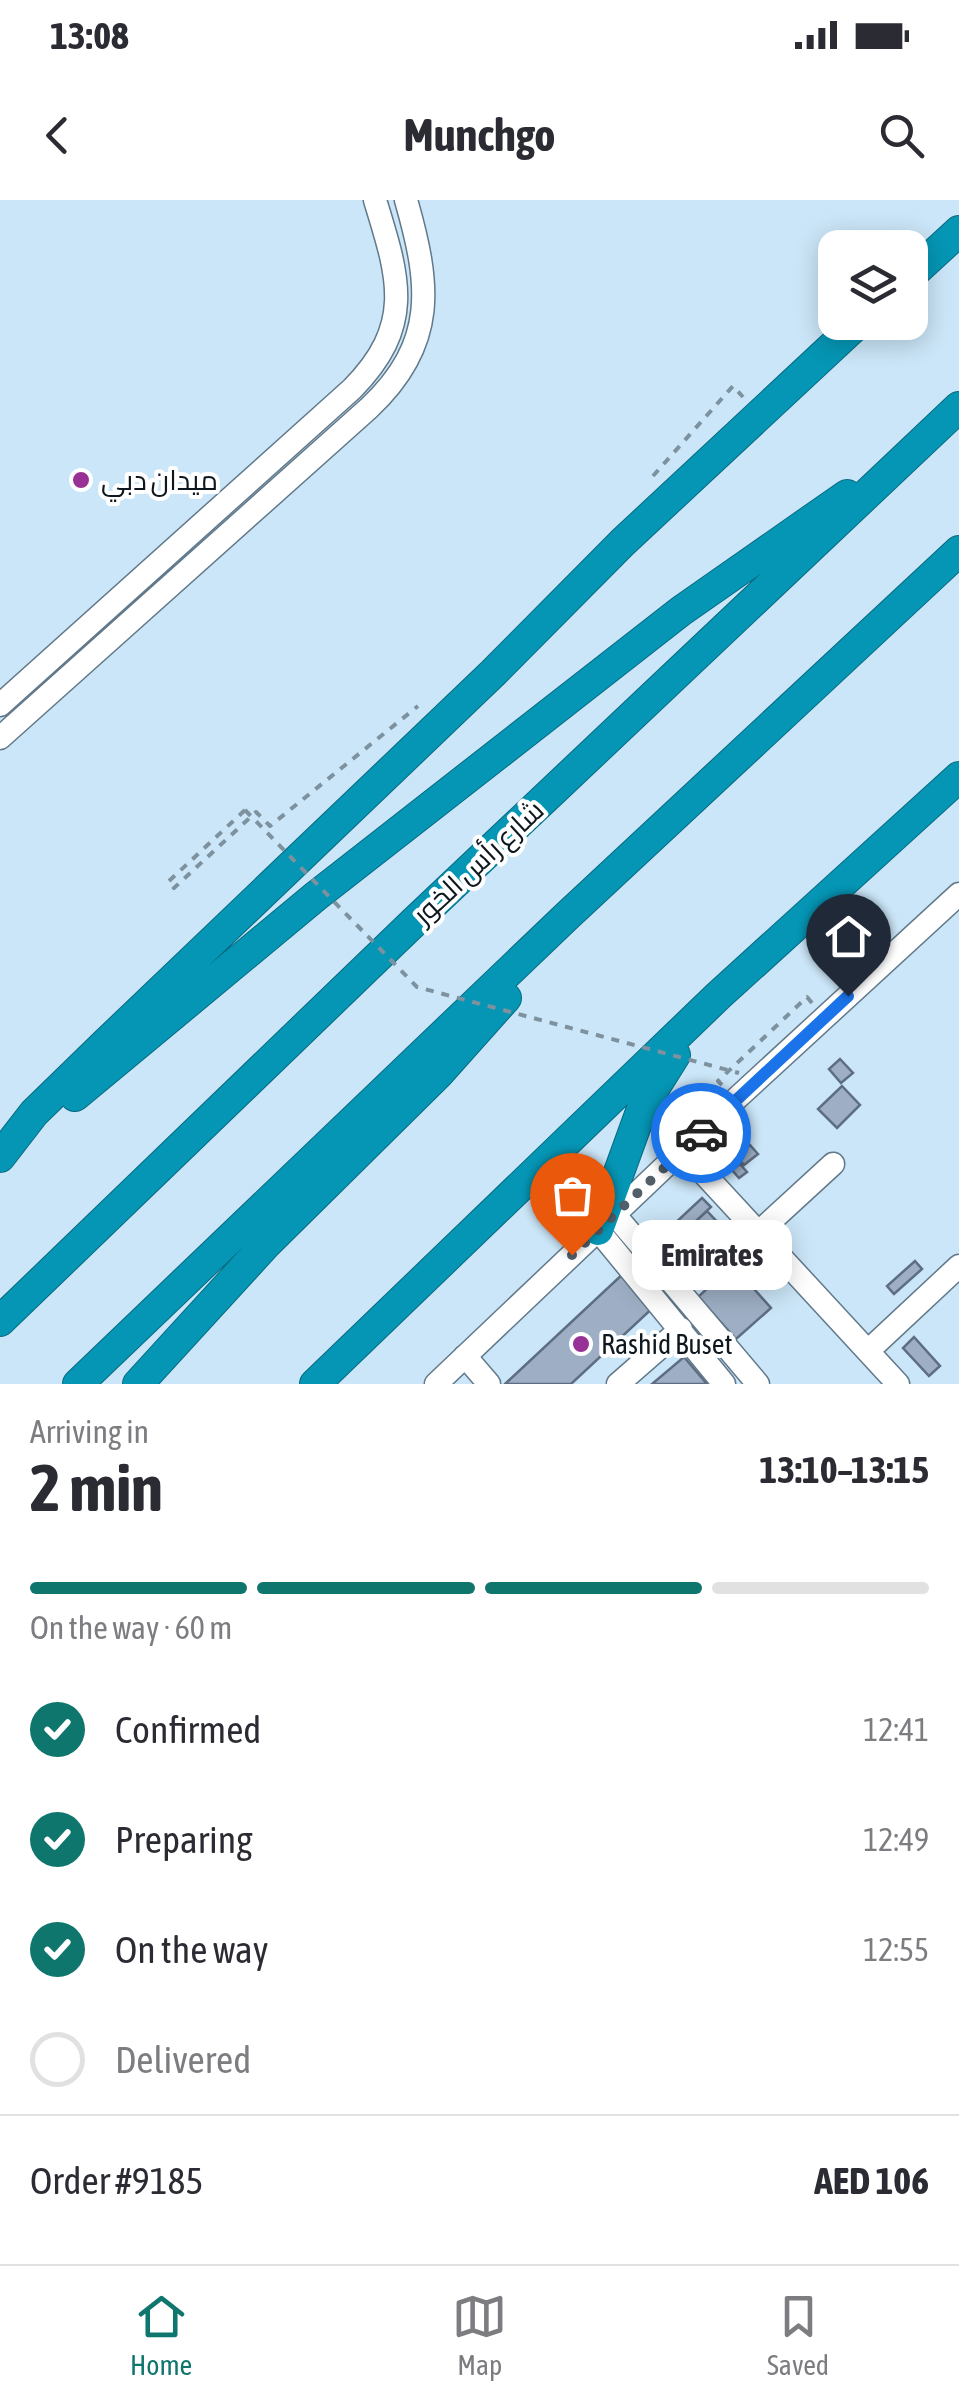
<!DOCTYPE html>
<meta charset="utf-8">
<style>
:root{--surface:#fff;--page:#f2f2f3;--text:#2b2b33;--muted:#7c7c81;--line:#e1e1e2;--accent:#0f766e}
body{margin:0;font-family:"Asap Condensed",Cairo,sans-serif;background:var(--page);color:var(--text);height:100vh;display:flex;flex-direction:column;font-size:38px;white-space:nowrap}
*{box-sizing:border-box;margin:0}
p{font-size:32px;color:var(--muted)}
.icon{flex:none;width:55px;height:55px;fill:none;stroke:currentColor;stroke-width:2;stroke-linecap:round;stroke-linejoin:round}
.map{position:relative;height:1184px;overflow:hidden}
.details{display:flex;flex-direction:column;background:var(--surface);flex:1}
.details>*{flex:none}
.controls{position:absolute;left:818px;top:30px;display:grid;gap:20px}
.controls a{display:grid;place-items:center;width:110px;height:110px;border-radius:20px;background:var(--surface);box-shadow:0 5px 25px #0003;font-size:50px}
.pin{position:absolute;display:grid;place-items:center;width:85px;height:85px;color:#fff;margin:-102px -42px;border-radius:50% 50% 50% 0;rotate:-45deg;box-shadow:0 0 10px #0007}
.pin .icon{rotate:45deg}
.courier{position:absolute;display:grid;place-items:center;width:100px;height:100px;margin:-50px;border:8px solid #1a73e8;border-radius:50%;background:#fff;color:#222;box-shadow:0 2px 12px #0007}
.bubble{position:absolute;height:70px;border-radius:20px;background:var(--surface);box-shadow:0 5px 25px #0003;font-size:32px;font-weight:700;line-height:70px;text-align:center}
.summary em{font-style:normal;font-weight:700}
.summary div{display:flex;flex-direction:column-reverse}
.summary{display:flex;align-items:center;justify-content:space-between;height:170px;padding:0 30px}
h1{font-size:65px;font-weight:700;line-height:75px}
.bar{display:grid;grid-template-columns:repeat(4,1fr);gap:15px 10px;align-content:center;height:120px;padding:0 30px}
.bar i{height:12px;border-radius:8px;background:var(--line)}
.bar .selected{background:var(--accent)}
.bar p{grid-column:span 4}
.line{display:flex;align-items:center;gap:25px;padding:0 30px;border-top:2px solid var(--line)}
.line div{flex:1}
ol{padding:0 30px;list-style:none}
li{display:flex;align-items:center;gap:30px;height:110px}
li p{margin-inline-start:auto}
li .icon{padding:10px;border-radius:50%;background:var(--accent);color:#fff;stroke-width:4}
li:last-child{color:var(--muted)}
li i{width:55px;height:55px;border:5px solid var(--line);border-radius:50%}
.status{display:flex;justify-content:space-between;align-items:center;height:70px;padding:0 50px;background:var(--surface);direction:ltr}
.status svg{height:28px;fill:currentColor}
header{display:flex;justify-content:space-between;align-items:center;height:130px;padding:0 30px;background:var(--surface);font-size:45px;font-weight:700}
.dock{display:flex;justify-content:space-around;align-items:center;height:140px;border-top:2px solid var(--line);background:var(--surface);font-size:28px;color:var(--muted)}
.dock a{display:grid;justify-items:center;gap:5px}
.dock .selected{color:var(--accent)}
.map>svg:first-child{display:block}
.building{fill:#9eafc5;stroke:#5e6e82;stroke-width:2.5}
.lines{fill:none;stroke-linecap:round;stroke-linejoin:round}
.minor-casing{stroke:#61798a;stroke-width:25}
.highway-casing{stroke:#086a80;stroke-width:32}
.path{stroke:#7d919e;stroke-width:4;stroke-dasharray:8 8;stroke-linecap:butt}
.minor{stroke:#fff;stroke-width:22}
.highway{stroke:#0596b5;stroke-width:30}
.path-bridge{stroke:#7d919e;stroke-width:4;stroke-dasharray:8 8;stroke-linecap:butt}
.done{stroke:#505f6a;stroke-width:10;stroke-dasharray:0 18}
.route{stroke:#1a73e8;stroke-width:12}
.poi-dot{fill:#983196;stroke:#fff;stroke-width:4}
.labels{text-anchor:middle;dominant-baseline:central;stroke-width:8;stroke-linejoin:round;paint-order:stroke}
.poi-label{font-size:28px;fill:#0d171d;stroke:#fff;text-anchor:start}
.street-label{font-size:28px;fill:#0d171d;stroke:#fff}
</style>
<div class="status"><b>13:08</b><svg viewBox="0 0 49 12"><path d="M0 12V9h3v3zM5 12V6h3v6zM10 12V3h3v9zM15 12V0h3v12zM26 1h20v11H26zM47 4h2v5h-2z"/></svg></div>
<header><svg class="icon" aria-label="back" viewBox="0 0 24 24"><path d="M15 5l-7 7 7 7"/></svg>Munchgo<svg class="icon" aria-label="search" viewBox="0 0 24 24"><circle cx="10" cy="10" r="6"/><path d="M15 15l6 6"/></svg></header>
<div class="map">
<svg width="959" height="1184" viewBox="0 0 959 1184">
<rect width="100%" height="100%" fill="#cbe6f8"/>
<path class="building" d="M840,859L853,873L841,883L829,869Z
M842,886L860,905L837,928L818,909Z
M750,945L758,954L744,965L737,957Z
M740,964L747,972L739,978L732,970Z
M702,998L711,1007L681,1035L672,1026Z
M707,1011L721,1026L695,1050L681,1035Z
M676,1048L699,1074L691,1082L667,1056Z
M722,1053L771,1108L736,1139L698,1097L710,1086L699,1074Z
M915,1061L922,1069L894,1094L887,1086Z
M626,1071L657,1104L571,1184H505Z
M914,1137L940,1166L929,1176L903,1148Z
M684,1157L707,1184H652Z"/>
<g class="lines">
<defs>
<path id="minor" d="M0,505L352,189C415,125 399,78 375,0
M0,538L369,208C438,143 430,84 406,0
M683,951L898,1184
M615,1015L758,1184
M598,1030L724,1184
M759,1032L833,964
M868,1151L959,1066
M465,1156L489,1184
M436,1184L736,899L959,694
M618,1184L681,1129"/>
<path id="highway" d="M910,76L959,31
M75,896L316,696L681,411L847,295
M0,957L34,913L106,843L493,473L623,342L859,122
M598,1030L643,906L675,855
M0,1121L414,722L959,207
M78,1184L567,716L959,351
M138,1184L267,1043L439,873L506,798
M315,1184L718,796L959,577"/>
</defs>
<use href="#minor" class="minor-casing"/>
<use href="#highway" class="highway-casing"/>
<path class="path" d="M653,276L733,186L743,197
M245,610L168,682L174,688L256,612L270,626L418,506
M722,885L718,881L807,797L812,803"/>
<use href="#minor" class="minor"/>
<use href="#highway" class="highway"/>
<path class="path-bridge" d="M245,610L417,787L739,873"/>
</g>
<g class="lines">
<path class="done" d="M572,1055L701,933"/>
<path class="route" d="M701,933L848,796"/>
</g>
<g class="poi-dot">
<circle cx="81" cy="280" r="10"/>
<circle cx="581" cy="1144" r="10"/>
</g>
<g class="labels">
<g class="poi-label">
<text x="101" y="280">ميدان دبي</text>
<text x="601" y="1144">Rashid Buset</text>
</g>
<g class="street-label">
<text transform="translate(478 662) rotate(-43)">شارع رأس الخور</text>
</g>
</g>
</svg>
<div class="controls">
<a><svg class="icon" aria-label="layers" viewBox="0 0 24 24"><path d="M12 4l9 5-9 5-9-5zM3 14l9 5 9-5"/></svg></a>
</div>
<div class="pin" style="left:572px;top:1055px;background:#ea580c"><svg class="icon" aria-label="bag" viewBox="0 0 24 24"><path d="M5 8h14l-1 12H6zM9 8a3 3 0 0 1 6 0"/></svg></div>
<div class="pin" style="left:848px;top:796px;background:#1f2937"><svg class="icon" aria-label="home" viewBox="0 0 24 24"><path d="M3 11l9-7 9 7M6 9v11h12V9"/></svg></div>
<div class="courier" style="left:701px;top:933px"><svg class="icon" aria-label="car" viewBox="0 0 24 24"><path d="M5 17H2v-5l4-1 3-4h7l3 4 3 1v5h-3M9 17h6M6 11h13"/><circle cx="7" cy="17" r="2"/><circle cx="17" cy="17" r="2"/></svg></div>
<div class="bubble" style="left:632px;top:1020px;width:160px">Emirates</div>
</div>
<section class="details">
<div class="summary"><div><h1>2 min</h1><p>Arriving in</p></div><em>13:10–13:15</em></div>
<div class="bar"><i class="selected"></i><i class="selected"></i><i class="selected"></i><i></i><p>On the way · 60 m</p></div>
<ol>
<li><svg class="icon" aria-label="check" viewBox="0 0 24 24"><path d="M5 12l5 5 9-10"/></svg>Confirmed<p>12:41</p></li>
<li><svg class="icon" aria-label="check" viewBox="0 0 24 24"><path d="M5 12l5 5 9-10"/></svg>Preparing<p>12:49</p></li>
<li><svg class="icon" aria-label="check" viewBox="0 0 24 24"><path d="M5 12l5 5 9-10"/></svg>On the way<p>12:55</p></li>
<li><i></i>Delivered</li>
</ol>
<div class="line" style="height:130px"><div>Order #9185</div><b>AED 106</b></div>
</section>
<nav class="dock">
<a class="selected"><svg class="icon" aria-label="home" viewBox="0 0 24 24"><path d="M3 11l9-7 9 7M6 9v11h12V9"/></svg>Home</a>
<a><svg class="icon" aria-label="map" viewBox="0 0 24 24"><path d="M3 6l6-2 6 2 6-2v14l-6 2-6-2-6 2zM9 4v14M15 6v14"/></svg>Map</a>
<a><svg class="icon" aria-label="saved" viewBox="0 0 24 24"><path d="M7 4h10v16l-5-4-5 4z"/></svg>Saved</a>
</nav>
